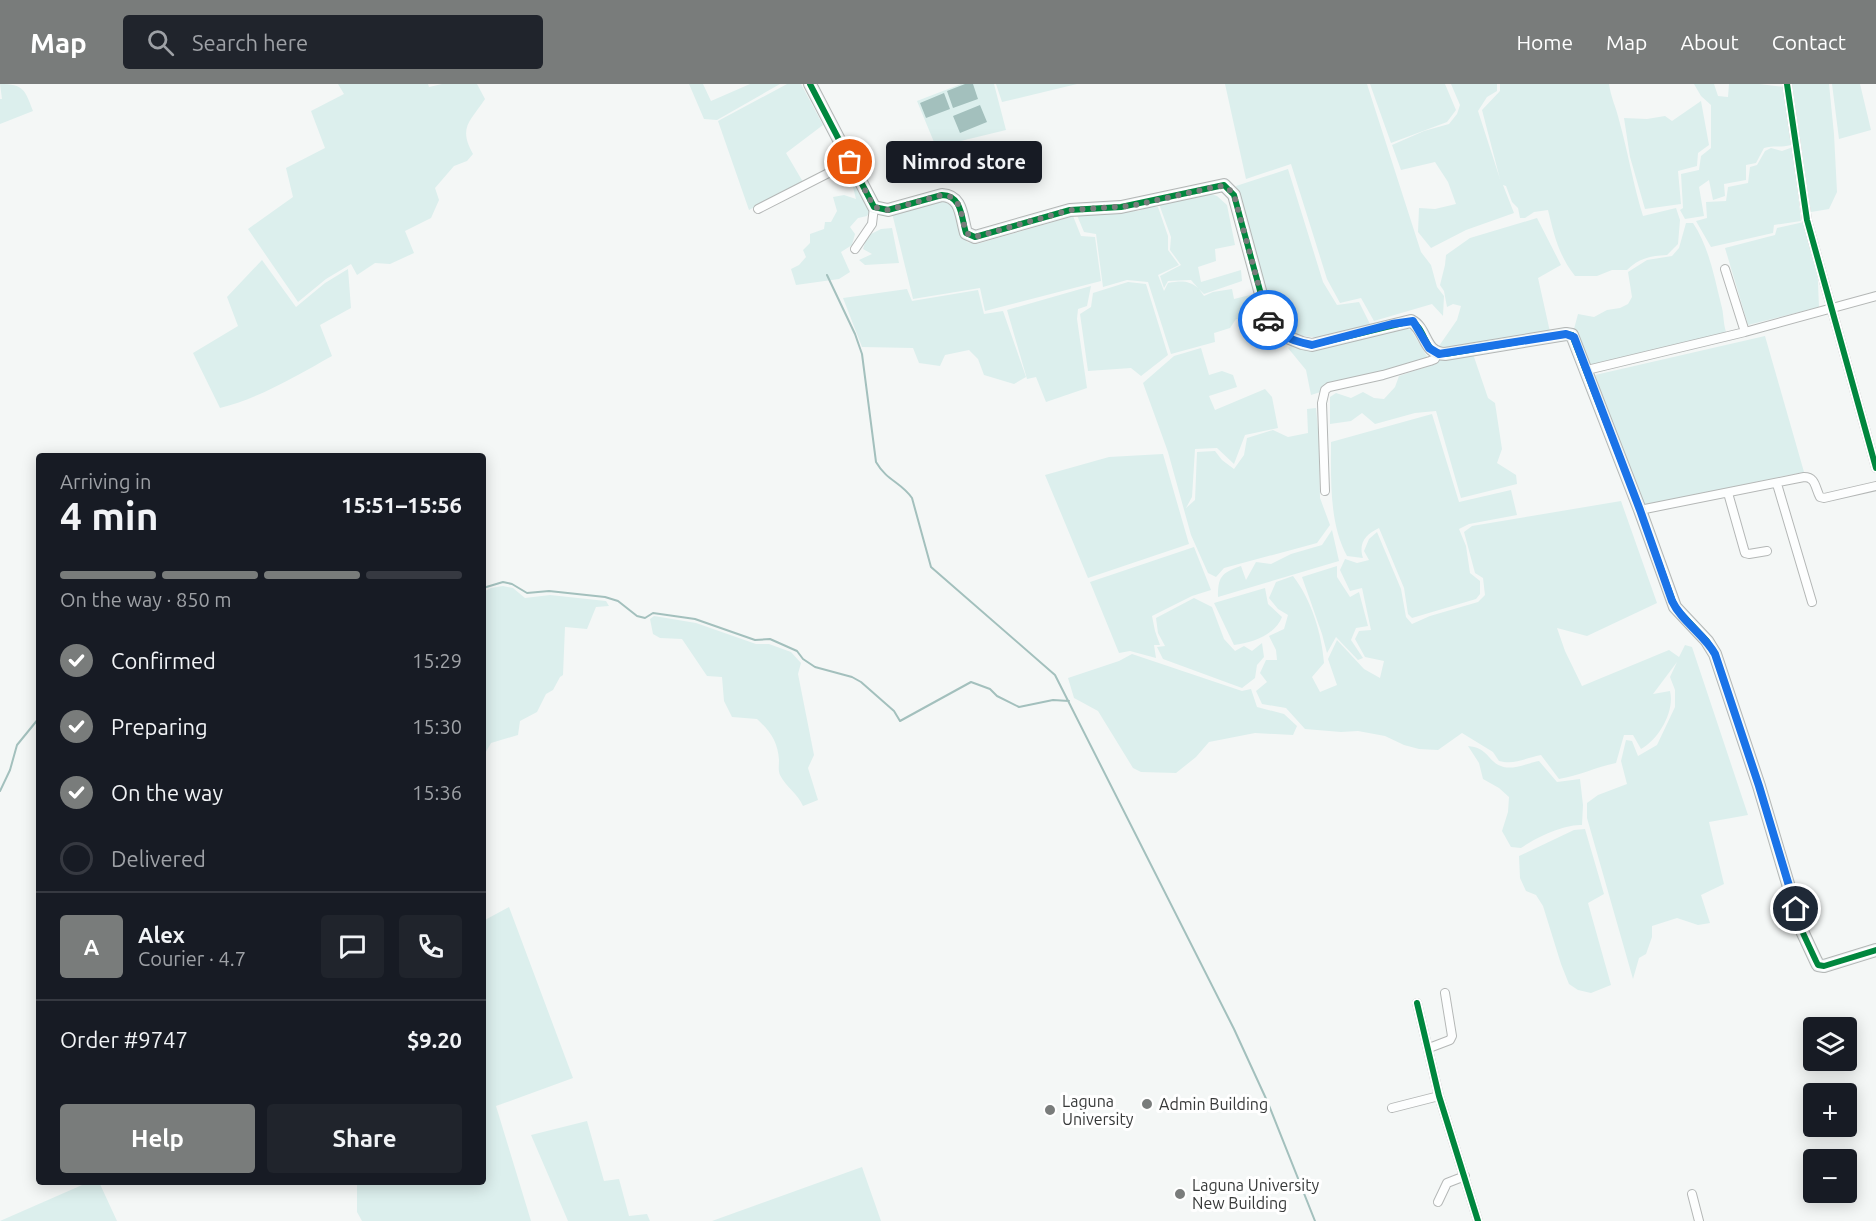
<!DOCTYPE html>
<meta charset="utf-8">
<style>
:root{--surface:#171b24;--page:#20242c;--text:#f1f3f6;--muted:#9ea1a6;--line:#363941;--accent:#797c7b}
body{margin:0;font-family:Ubuntu,sans-serif;background:var(--page);color:var(--text);height:100vh;display:flex;flex-direction:column;font-size:22px;white-space:nowrap}
*{box-sizing:border-box;margin:0}
p{font-size:20px;color:var(--muted)}
.icon{flex:none;width:33px;height:33px;fill:none;stroke:currentColor;stroke-width:2;stroke-linecap:round;stroke-linejoin:round}
.map{position:relative;flex:1;overflow:hidden}
.side{position:absolute;left:36px;top:369px;width:450px;height:732px;display:flex;flex-direction:column;background:var(--surface);border-radius:6px;box-shadow:0 3px 15px #0003}
.side>*{flex:none}
.buttons{position:absolute;left:1803px;top:933px;display:grid;gap:12px}
.buttons a{display:grid;place-items:center;width:54px;height:54px;border-radius:6px;background:var(--surface);box-shadow:0 3px 15px #0003;font-size:30px}
.pin{position:absolute;display:grid;place-items:center;width:51px;height:51px;color:#fff;margin:-26px;border:3px solid #fff;border-radius:50%;box-shadow:0 2px 6px #0007}
.courier{position:absolute;display:grid;place-items:center;width:60px;height:60px;margin:-30px;border:4px solid #1a73e8;border-radius:50%;background:#fff;color:#222;box-shadow:0 2px 8px #0007}
.bubble{position:absolute;height:42px;border-radius:6px;background:var(--surface);box-shadow:0 3px 15px #0003;font-size:20px;font-weight:600;line-height:42px;text-align:center}
.summary em{font-style:normal;font-weight:600}
.summary div{display:flex;flex-direction:column-reverse}
.summary{display:flex;align-items:center;justify-content:space-between;height:102px;padding:0 24px}
h1{font-size:39px;font-weight:600;line-height:45px}
.bar{display:grid;grid-template-columns:repeat(4,1fr);gap:9px 6px;align-content:center;height:72px;padding:0 24px}
.bar i{height:8px;border-radius:4px;background:var(--line)}
.bar .current{background:var(--accent)}
.bar p{grid-column:span 4}
.line{display:flex;align-items:center;gap:15px;padding:0 24px;border-top:2px solid var(--line)}
.line div{flex:1}
.round{display:grid;place-items:center;flex:none;width:63px;height:63px;border-radius:6px;background:var(--page)}
ol{padding:0 24px;list-style:none}
li{display:flex;align-items:center;gap:18px;height:66px}
li p{margin-inline-start:auto}
li .icon{padding:6px;border-radius:50%;background:var(--accent);color:#fff;stroke-width:4}
li:last-child{color:var(--muted)}
li i{width:33px;height:33px;border:3px solid var(--line);border-radius:50%}
.button{display:flex;gap:12px;margin-top:auto;padding:12px 24px}
.button a{flex:1;height:69px;border-radius:6px;background:var(--accent);color:#fff;font-size:24px;font-weight:600;line-height:69px;text-align:center}
.button a+a{background:var(--page);color:var(--text)}
header{display:flex;align-items:center;gap:36px;box-sizing:border-box;height:84px;padding:0 30px;background:var(--accent);color:#fff}
header strong{font-size:28px}
nav{display:flex;gap:33px;margin-inline-start:auto;font-size:21px}
.search{width:420px;height:54px;background:var(--page);display:flex;align-items:center;gap:15px;box-sizing:border-box;padding:0 21px;border-radius:6px;color:var(--muted);font-size:22px}
.map>svg:first-child{display:block}
.green{fill:#dcefed}
.water{fill:#a3c0bd}
.lines{fill:none;stroke-linecap:round;stroke-linejoin:round}
.stream{stroke:#a3c0bd;stroke-width:2}
.street-casing{stroke:#b4b7b6;stroke-width:10}
.secondary-casing{stroke:#b4b7b6;stroke-width:14}
.street{stroke:#fdfefe;stroke-width:8}
.secondary{stroke:#edf3f3;stroke-width:12}
.cycleway-casing{stroke:#fff;stroke-width:10}
.cycleway{stroke:#00873e;stroke-width:6}
.done{stroke:#797c7b;stroke-width:6;stroke-dasharray:0 10.8}
.route{stroke:#1a73e8;stroke-width:8}
.poi-dot{fill:#797c7b;stroke:#fff;stroke-width:2}
.labels{text-anchor:middle;dominant-baseline:central;stroke-width:6;stroke-linejoin:round;paint-order:stroke}
.poi-label{font-size:16px;fill:#373939;stroke:#fff;text-anchor:start}
</style>
<header>
<strong>Map</strong>
<div class="search"><svg class="icon" aria-label="search" viewBox="0 0 24 24"><circle cx="10" cy="10" r="6"/><path d="M15 15l6 6"/></svg>Search here</div>
<nav><a>Home</a><a>Map</a><a>About</a><a>Contact</a></nav>
</header>
<div class="map">
<svg width="1876" height="1137" viewBox="0 0 1876 1137">
<rect width="100%" height="100%" fill="#f4f7f6"/>
<path class="green" d="M0,0C24,0 25,6 33,27L0,40V15H2Z
M338,0H428L429,3L442,0H477L485,15C470,38 458,43 473,70L467,77L454,82L435,104L439,116L431,134L405,147L414,169L390,180L375,179L357,191L351,180L326,195L298,218L248,145L293,113L286,84L325,64L311,27L344,10Z
M689,0H703L711,17L750,0H780L717,36L704,35Z
M787,0H801L823,41L786,69L803,98L749,126L718,37Z
M961,0H994L1006,46L936,63L917,17Z
M996,0H1077L1002,18Z
M1225,0H1367L1421,168L1431,181L1437,203L1444,212L1443,232L1432,220L1374,237L1361,214L1340,219L1327,195L1291,80L1246,95Z
M1370,0H1445L1456,26L1447,38L1391,59Z
M1451,0H1497V7L1487,13L1478,27L1500,95L1482,26L1500,7V0H1609C1611,14 1616,23 1619,36C1628,68 1633,100 1643,132L1676,124L1680,136L1678,160L1667,171C1650,172 1639,174 1627,186H1612L1597,192H1575C1559,172 1554,151 1548,126L1534,128L1525,134H1520L1518,124L1512,118L1506,102L1503,101L1514,129L1466,146L1431,164L1418,148L1419,124L1435,125L1456,120L1448,98L1435,78L1401,86L1392,61L1424,47L1449,40L1457,30L1460,21Z
M1694,0H1714L1718,12L1728,13L1729,0H1759L1785,3L1791,61C1781,64 1773,61 1764,64L1756,79L1746,81V96L1724,100L1725,112L1713,116L1709,96L1699,103L1704,132L1685,135L1680,126L1683,124L1681,90L1699,86L1701,72L1711,64V21L1701,12Z
M1792,0H1829L1834,50L1837,108L1829,125L1811,128Z
M1832,0H1860L1871,46L1839,55Z
M1701,17L1709,61L1698,69L1697,82L1678,87L1681,120L1645,125L1630,73L1624,34L1647,35L1665,32L1672,37Z
M1793,63L1801,137L1774,141L1773,149L1711,163L1696,137L1707,134L1706,118L1726,117L1728,103L1748,99L1750,83L1757,81L1765,67L1771,64L1782,67Z
M1288,85L1323,198L1337,221L1359,218L1370,240C1334,251 1301,266 1272,232L1236,102Z
M855,97L870,127L867,132L858,134L850,143L855,150L852,161L841,168L850,188L839,195L796,201L791,185L799,181L806,173L803,166L810,159V150L824,145L825,138H831L837,127L833,113L844,111L856,115L852,99Z
M1205,108L1217,112L1227,121L1235,161L1215,165L1216,177L1198,183L1201,198L1241,186L1242,197L1204,210L1199,205L1204,212L1213,208L1232,205L1234,215L1250,211L1253,234L1236,235L1230,244L1214,249L1215,258L1171,270L1148,198L1127,196L1103,203L1096,150L1084,148L1076,129L1138,127L1151,122L1158,123L1168,152V166L1179,181L1158,191L1164,207L1168,199C1181,197 1188,196 1198,204L1191,196L1168,197L1164,204L1160,192L1181,181L1170,166L1171,153L1159,120Z
M949,114L967,158L977,160L1073,132L1081,152L1095,153L1101,197L985,227L980,204L913,215L892,129Z
M1537,134L1561,181L1538,194L1550,248L1447,266L1439,262L1457,236L1461,222L1453,220L1447,223L1444,207L1440,201L1445,181L1446,171L1470,154Z
M1804,138L1817,176L1819,223L1748,241L1725,164L1775,151L1777,144Z
M1686,139H1693C1709,163 1714,192 1721,220C1724,230 1723,239 1726,248L1590,283L1579,250L1574,245L1578,230L1594,233L1607,226L1620,224L1628,220L1632,213L1628,188L1647,176L1672,172L1679,164Z
M892,144L899,179L865,181L859,176L872,170L863,165L867,152L881,145Z
M262,176L296,223L325,199L348,185L351,224L320,241L332,272C298,291 258,315 220,324L193,269L238,242L227,213Z
M1128,198L1146,200L1168,271L1141,292L1131,284L1088,287L1080,230L1091,223L1093,209Z
M1091,202L1087,222L1078,225L1077,235L1087,304L1046,318L1036,293L1027,295L1007,226Z
M907,205L912,217L978,206L984,230L1003,227L1026,293L1014,300L984,291L978,275L969,266L945,271L940,282L919,279L913,264L862,263L843,214Z
M1402,243L1411,246L1428,274L1311,311L1306,286L1288,264L1293,260Z
M1765,252L1804,388L1644,421L1639,404L1616,351L1595,291Z
M1201,264L1209,291L1222,287L1233,291L1237,303L1209,312L1215,326L1265,305L1272,313L1278,344L1245,351L1234,380L1217,364L1195,365L1192,413L1186,424L1195,416L1197,368L1215,367L1222,376L1234,385L1244,371L1247,354L1273,346L1288,353L1308,349L1307,325L1316,324L1319,355L1320,414L1330,441L1317,459L1224,484L1216,493L1208,489L1191,451L1168,368L1143,299L1174,272Z
M1473,270L1488,314L1495,319L1502,365L1497,379L1516,391L1517,400L1461,414L1436,327L1415,329L1375,340L1362,329L1351,337L1330,340V313L1336,309L1351,314L1363,308L1374,314L1384,315L1395,303L1399,292L1435,280L1441,275Z
M1432,330L1459,418L1511,406L1517,431L1469,440L1459,445L1466,462L1470,489L1480,497V510L1476,515L1412,534L1408,530L1404,504L1379,444C1366,450 1358,459 1363,474L1347,472C1329,439 1331,395 1331,358Z
M1163,370L1189,460L1088,494L1045,391L1109,373Z
M1621,417L1657,519L1587,552L1557,544L1565,567L1582,602L1669,566L1679,573L1685,561L1692,563L1748,731L1709,738L1724,800L1701,811L1710,839L1698,841L1677,834L1652,842V853L1646,870L1639,874L1633,895L1587,734V719L1598,711L1627,700L1621,677L1626,656L1632,657L1638,672L1657,661L1675,623V606L1670,593L1677,578L1653,610L1670,607C1675,627 1659,655 1641,665L1633,651H1624L1616,679C1596,683 1578,692 1559,695L1541,671C1525,674 1515,681 1499,677L1493,668L1462,649L1438,666L1419,665L1404,661L1385,652L1358,647L1341,648L1305,645L1286,624L1262,620L1256,607L1267,598L1260,589L1266,576H1277L1276,566L1269,552L1284,545L1288,531L1278,525L1269,514L1276,498L1293,492C1311,515 1322,550 1324,579L1312,593L1320,608L1337,601L1328,575L1337,556L1364,585L1380,594L1384,577L1365,573L1355,555L1359,547L1371,546L1362,504L1350,507L1340,486L1345,475L1357,479L1369,476L1364,467L1369,455L1377,448L1401,505L1406,533L1412,540L1430,532L1478,518L1485,511L1483,494L1475,489L1464,448L1472,442Z
M1332,446L1339,477L1218,513C1218,493 1221,489 1241,482L1246,496L1256,478L1271,480L1291,470L1322,461Z
M1194,463L1211,506L1192,512L1152,532L1155,547L1160,561H1154L1156,574L1130,567L1119,569L1090,498Z
M1337,482V493L1350,513L1359,508L1368,542L1356,544L1351,556L1363,574L1358,576L1336,553L1327,569L1322,550L1302,493Z
M503,502L513,504L525,514L550,511L606,517L609,522L596,523L587,545L565,543L563,591L560,593L553,606L546,610L537,628L520,637L518,651L491,659L483,673V508L491,504Z
M1265,504L1268,520L1282,533C1275,551 1252,559 1234,561L1214,519Z
M1194,514L1212,523L1224,555L1235,567L1244,562L1252,567L1262,559L1264,573L1257,581L1255,594L1242,604L1163,575L1157,563L1165,562L1158,549L1156,534Z
M654,532L696,539L756,560H769L791,568L801,579L798,590L814,671L808,684L818,716L803,722C798,710 786,703 780,691C778,686 779,682 779,676C778,658 770,647 757,635L732,633L724,617L722,593L707,592L682,555L660,554L653,550L650,535Z
M1132,570L1242,607L1251,605L1257,623L1284,630L1297,642L1293,651L1255,649L1209,658L1196,673L1176,689L1141,688L1133,684L1098,627L1074,614L1068,594L1119,577Z
M1468,662C1489,664 1487,677 1501,682C1511,687 1528,679 1539,677L1557,698L1580,695L1583,721L1582,741C1564,740 1535,754 1521,764L1511,763L1502,747L1508,728L1509,713L1499,704L1483,695L1479,679Z
M1585,745L1604,810L1588,819L1611,901L1591,909L1578,906L1569,900L1561,880L1543,822L1536,811L1526,807L1520,794L1519,772L1574,746Z
M509,823L573,994L496,1022L531,1137H362L357,1128V1098H483V837Z
M587,1037L604,1097L619,1095L629,1132L647,1130L650,1137H568L531,1051Z
M862,1083L881,1137H712Z
M89,1098H99L117,1137H0Z"/>
<path class="water" d="M965,0H973L978,15L953,24L947,7Z
M944,9L950,25L926,34L920,19Z
M980,21L987,38L960,49L953,32Z"/>
<g class="lines">
<path class="stream" d="M827,191L855,250L862,270L876,378C887,397 901,398 912,414L931,483L1055,591L1234,945L1268,1019L1315,1137
M483,504L503,498L512,500L527,509L549,507L605,513L618,517L637,532L645,534L653,529L695,535L755,556L770,555L797,567L803,575L815,583L852,593L861,598L894,627L900,637L971,598L990,605L997,612L1019,623L1053,616L1069,617
M0,707L10,686L17,661L39,634"/>
<defs>
<path id="street" d="M1787,0L1807,136L1876,384
M758,125L850,78
M855,165L872,140L874,123
M1725,185L1745,248
M1587,286L1745,248L1876,212
M1777,400L1812,518
M1325,407L1322,319L1325,306L1329,303L1383,291L1430,277L1435,275L1436,269
M1728,409L1745,469L1749,470L1767,467
M1640,426L1804,393C1816,393 1815,404 1820,413L1824,414L1876,402
M1417,919L1439,1012L1478,1137
M1429,964L1450,956L1452,952L1445,909
M1392,1024L1439,1012
M1692,1110L1699,1137
M1438,1118L1447,1099L1465,1092"/>
<path id="secondary" d="M810,0L874,123L888,126L942,111C962,112 961,132 966,149L975,153L1070,126L1121,123L1224,101L1234,111L1268,236L1277,249L1302,259L1312,261L1411,237C1427,245 1423,270 1445,270L1566,250L1572,251L1640,426L1675,523L1707,557L1715,570L1759,702L1802,847L1816,877L1818,881L1824,882L1876,866"/>
</defs>
<use href="#street" class="street-casing"/>
<use href="#secondary" class="secondary-casing"/>
<use href="#street" class="street"/>
<use href="#secondary" class="secondary"/>
<defs>
<path id="cycleway" d="M810,0L874,123L888,126L942,111C962,112 961,132 966,149L975,153L1070,126L1121,123L1224,101L1234,111L1268,236L1277,249L1302,259L1312,261L1411,237C1427,245 1423,270 1445,270L1566,250L1572,251L1640,426L1675,523L1707,557L1715,570L1759,702L1802,847L1816,877L1818,881L1824,882L1876,866
M1787,0L1807,136L1876,384
M1417,919L1439,1012L1478,1137"/>
</defs>
<use href="#cycleway" class="cycleway-casing"/>
<use href="#cycleway" class="cycleway"/>
</g>
<g class="lines">
<path class="done" d="M850,78L874,123L888,126L942,111C962,112 961,132 966,149L975,153L1070,126L1131,122L1219,102L1227,103L1234,111L1268,236"/>
<path class="route" d="M1268,236C1276,252 1296,258 1312,261L1392,240L1413,237L1429,264L1439,270L1566,250L1574,253L1640,426L1672,517C1682,538 1704,550 1715,570L1759,702L1796,825"/>
</g>
<g class="poi-dot">
<circle cx="1147" cy="1020" r="6"/>
<circle cx="1050" cy="1026" r="6"/>
<circle cx="1180" cy="1110" r="6"/>
</g>
<g class="labels">
<g class="poi-label">
<text x="1062" y="1017">Laguna<tspan x="1062" dy="18">University</tspan></text>
<text x="1159" y="1020">Admin Building</text>
<text x="1192" y="1101">Laguna University<tspan x="1192" dy="18">New Building</tspan></text>
</g>
</g>
</svg>
<div class="buttons">
<a><svg class="icon" aria-label="layers" viewBox="0 0 24 24"><path d="M12 4l9 5-9 5-9-5zM3 14l9 5 9-5"/></svg></a>
<a>+</a>
<a>−</a>
</div>
<div class="pin" style="left:850px;top:78px;background:#ea580c"><svg class="icon" aria-label="bag" viewBox="0 0 24 24"><path d="M5 8h14l-1 12H6zM9 8a3 3 0 0 1 6 0"/></svg></div>
<div class="pin" style="left:1796px;top:825px;background:#1f2937"><svg class="icon" aria-label="home" viewBox="0 0 24 24"><path d="M3 11l9-7 9 7M6 9v11h12V9"/></svg></div>
<div class="courier" style="left:1268px;top:236px"><svg class="icon" aria-label="car" viewBox="0 0 24 24"><path d="M5 17H2v-5l4-1 3-4h7l3 4 3 1v5h-3M9 17h6M6 11h13"/><circle cx="7" cy="17" r="2"/><circle cx="17" cy="17" r="2"/></svg></div>
<div class="bubble" style="left:886px;top:57px;width:156px">Nimrod store</div>
<section class="side">
<div class="summary"><div><h1>4 min</h1><p>Arriving in</p></div><em>15:51–15:56</em></div>
<div class="bar"><i class="current"></i><i class="current"></i><i class="current"></i><i></i><p>On the way · 850 m</p></div>
<ol>
<li><svg class="icon" aria-label="check" viewBox="0 0 24 24"><path d="M5 12l5 5 9-10"/></svg>Confirmed<p>15:29</p></li>
<li><svg class="icon" aria-label="check" viewBox="0 0 24 24"><path d="M5 12l5 5 9-10"/></svg>Preparing<p>15:30</p></li>
<li><svg class="icon" aria-label="check" viewBox="0 0 24 24"><path d="M5 12l5 5 9-10"/></svg>On the way<p>15:36</p></li>
<li><i></i>Delivered</li>
</ol>
<div class="line" style="height:108px"><b class="round" style="background:var(--accent);color:#fff">A</b><div><b>Alex</b><p>Courier · 4.7</p></div><a class="round"><svg class="icon" aria-label="chat" viewBox="0 0 24 24"><path d="M4 5h16v11H9l-5 4z"/></svg></a><a class="round"><svg class="icon" aria-label="phone" viewBox="0 0 24 24"><path d="M5 4h4l2 5-3 2q2 4 5 5l2-3 5 2v4C11 20 4 13 5 4z"/></svg></a></div>
<div class="line" style="height:78px"><div>Order #9747</div><b>$9.20</b></div>
<div class="button"><a>Help</a><a>Share</a></div>
</section>
</div>
